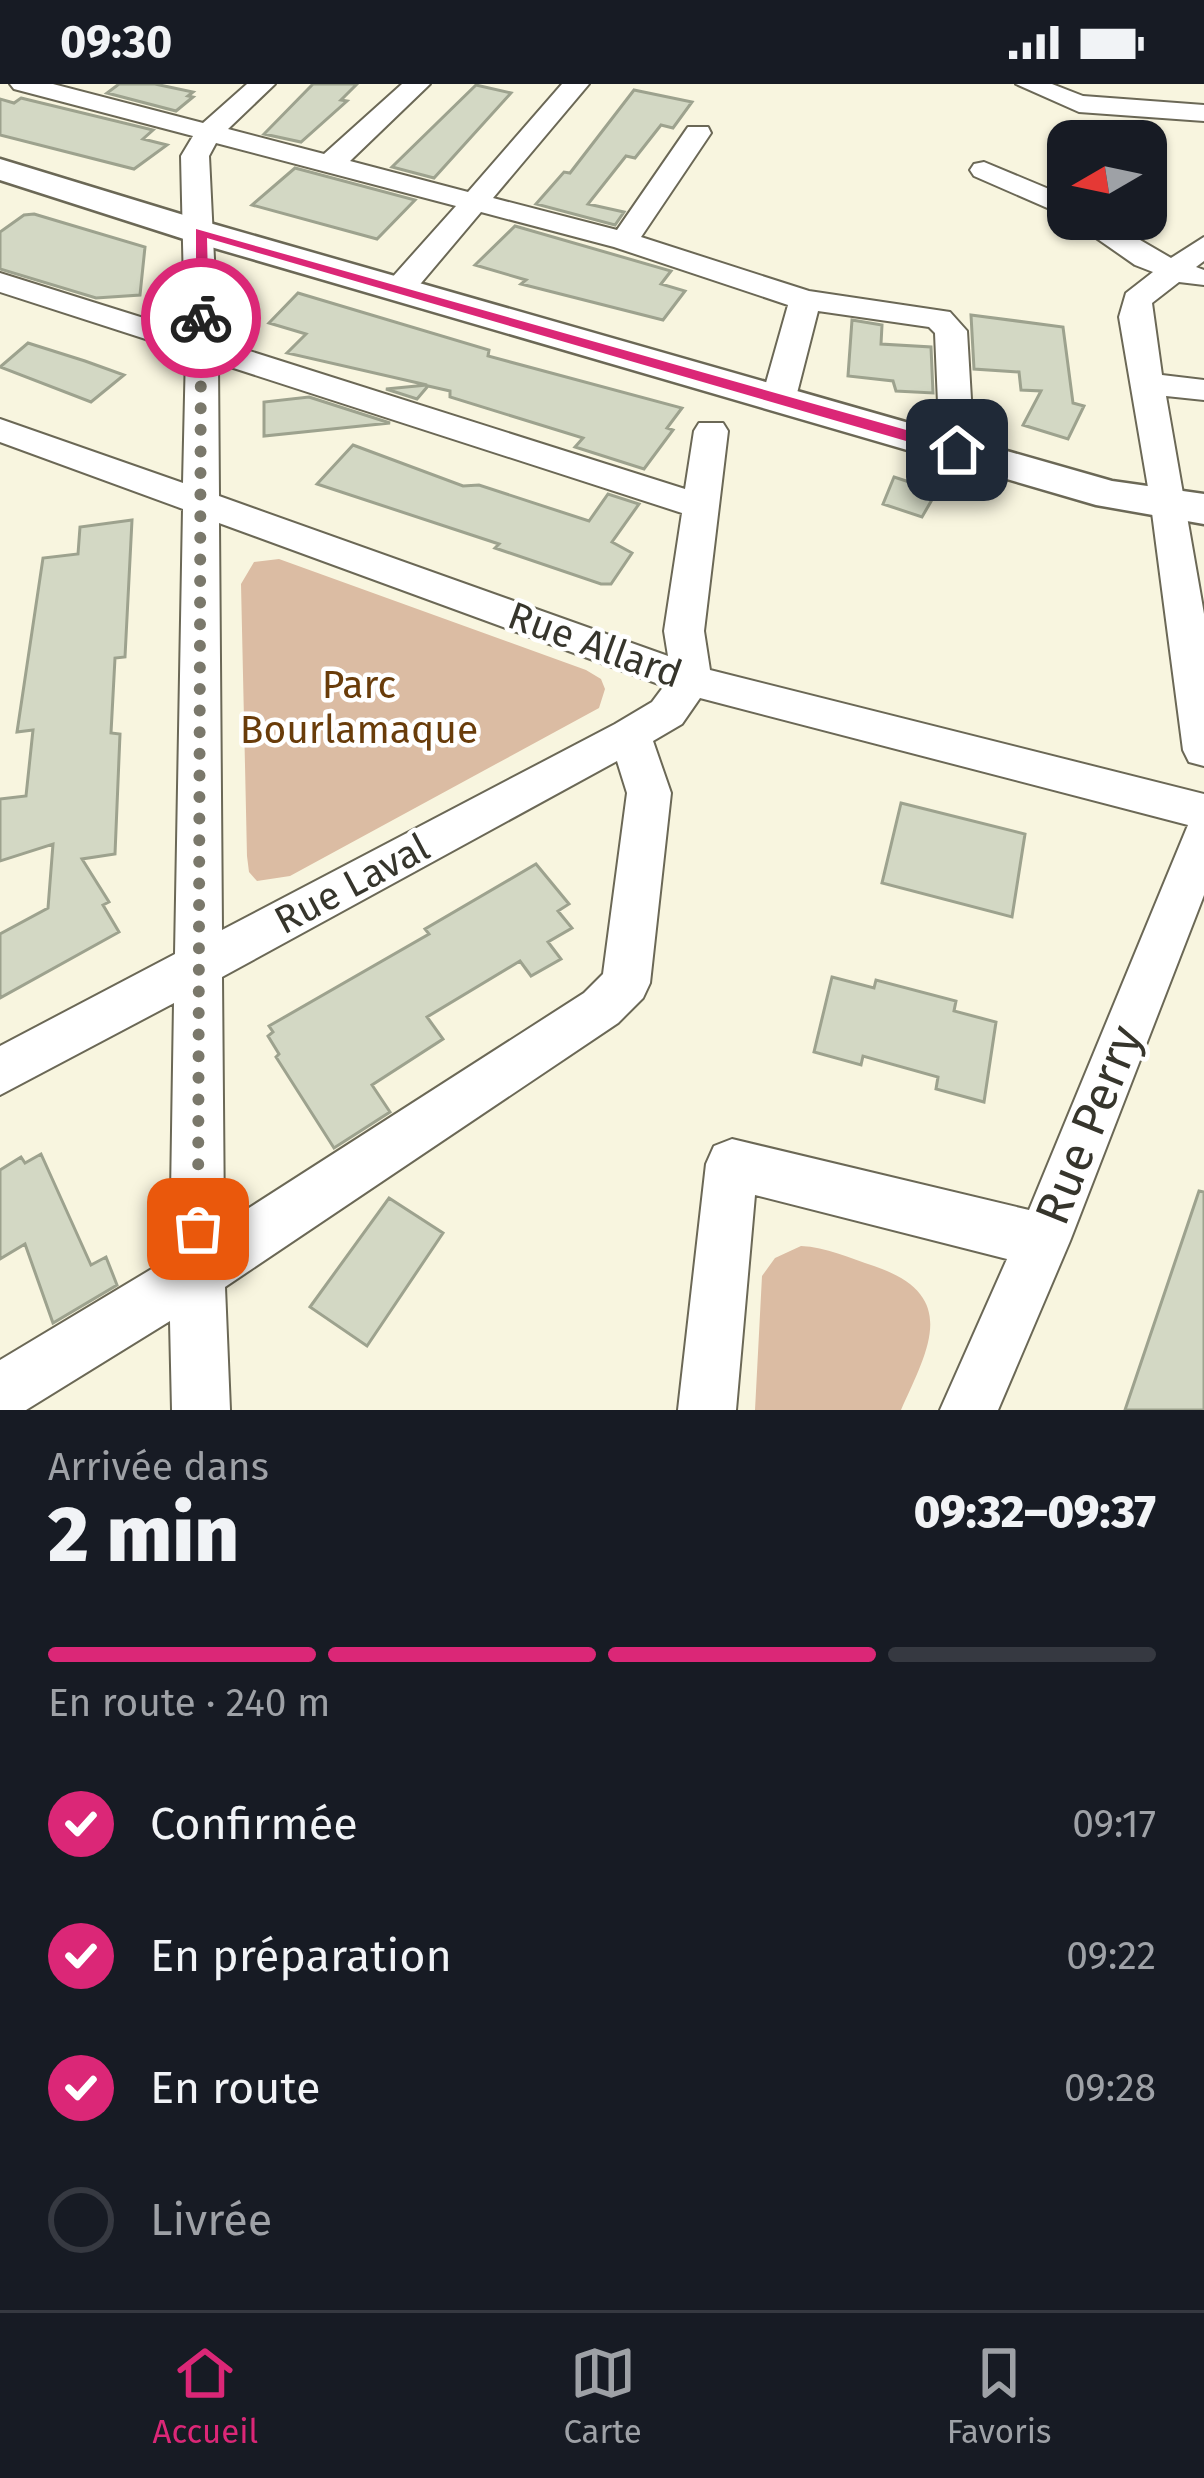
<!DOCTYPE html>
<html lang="fr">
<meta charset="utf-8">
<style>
:root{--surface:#171b24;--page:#20242c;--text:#f1f3f6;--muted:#9ea1a6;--line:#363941;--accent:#db2777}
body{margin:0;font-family:"Fira Sans",sans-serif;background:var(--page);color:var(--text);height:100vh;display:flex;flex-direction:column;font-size:45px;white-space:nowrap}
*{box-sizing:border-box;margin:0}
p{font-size:39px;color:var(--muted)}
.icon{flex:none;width:66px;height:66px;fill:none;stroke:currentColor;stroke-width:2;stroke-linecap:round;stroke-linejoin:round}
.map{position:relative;height:1326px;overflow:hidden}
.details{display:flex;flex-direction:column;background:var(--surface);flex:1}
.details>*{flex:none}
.needle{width:78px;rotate:261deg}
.buttons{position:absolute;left:1047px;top:36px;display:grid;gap:24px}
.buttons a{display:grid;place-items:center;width:120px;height:120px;border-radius:24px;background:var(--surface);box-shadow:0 3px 9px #0004;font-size:60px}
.pin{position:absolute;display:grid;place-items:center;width:102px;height:102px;color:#fff;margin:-51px;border-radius:24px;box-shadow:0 6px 18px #0006}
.courier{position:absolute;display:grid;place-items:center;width:120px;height:120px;margin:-60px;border:9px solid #db2777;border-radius:50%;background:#fff;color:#222;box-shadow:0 3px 15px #0007}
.headline em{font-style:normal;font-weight:800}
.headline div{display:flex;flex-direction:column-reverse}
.headline{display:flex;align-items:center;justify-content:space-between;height:204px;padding:0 48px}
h1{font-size:78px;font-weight:800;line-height:90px}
.bar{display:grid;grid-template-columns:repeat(4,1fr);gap:18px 12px;align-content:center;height:144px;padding:0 48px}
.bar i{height:15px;border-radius:9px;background:var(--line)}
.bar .current{background:var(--accent)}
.bar p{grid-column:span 4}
ol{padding:0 48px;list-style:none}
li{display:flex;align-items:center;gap:36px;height:132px}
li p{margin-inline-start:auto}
li .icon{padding:12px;border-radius:50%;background:var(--accent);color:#fff;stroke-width:4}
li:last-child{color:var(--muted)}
li i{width:66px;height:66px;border:6px solid var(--line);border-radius:50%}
.status{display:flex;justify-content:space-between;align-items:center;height:84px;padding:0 60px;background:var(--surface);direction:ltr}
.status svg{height:33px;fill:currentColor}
.dock{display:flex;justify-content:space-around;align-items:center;height:168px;border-top:3px solid var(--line);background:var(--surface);font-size:33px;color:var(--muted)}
.dock a{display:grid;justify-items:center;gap:6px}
.dock .current{color:var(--accent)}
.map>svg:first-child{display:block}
.green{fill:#dbbca3}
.building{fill:#d3d8c4;stroke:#9da28e;stroke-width:3}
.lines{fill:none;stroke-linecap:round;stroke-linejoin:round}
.minor-casing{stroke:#6b6856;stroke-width:4}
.major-casing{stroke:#6b6856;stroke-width:5}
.minor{fill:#fff;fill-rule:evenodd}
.major{fill:#fff;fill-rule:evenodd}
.route{fill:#db2777}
.done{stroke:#7a786b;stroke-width:12;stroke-dasharray:0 21.6}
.labels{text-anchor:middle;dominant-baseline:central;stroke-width:9;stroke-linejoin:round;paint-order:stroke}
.street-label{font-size:39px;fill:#36352c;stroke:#fff}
.park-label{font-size:39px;fill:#693c0a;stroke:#fff}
.near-street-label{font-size:48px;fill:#36352c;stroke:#fff}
</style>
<div class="status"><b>09:30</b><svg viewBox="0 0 49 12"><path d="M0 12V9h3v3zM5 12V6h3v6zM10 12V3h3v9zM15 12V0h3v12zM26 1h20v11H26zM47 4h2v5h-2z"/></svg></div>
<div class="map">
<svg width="1204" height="1326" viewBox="0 0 1204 1326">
<rect width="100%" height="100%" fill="#f8f5df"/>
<path class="green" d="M279,475L586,586L601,595L605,605L599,624L290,792L257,797L249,788L247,772L241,500L254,478Z
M801,1162C826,1163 850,1174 874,1182C960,1211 929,1264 901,1326H755L762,1192L775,1174Z"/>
<path class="building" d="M119,0H155L193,8L188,12L193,13L176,27L107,9Z
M313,0H357L341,16L347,17L301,58L264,50Z
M476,1L511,9L434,94L392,83Z
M634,6L692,18L673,44L661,41L635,74L626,72L588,120L624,128L615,141L536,120L564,88L570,89Z
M21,14L153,46L143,55L167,61L134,85L0,51V15L14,19Z
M295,84L415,116L377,155L252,121Z
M34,130L145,163L140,211L96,214L0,185V148L24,131Z
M515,142L671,187L661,200L685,207L663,236L521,200L526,196L475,181Z
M298,209L489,266L488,272L682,324L667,344L673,346L644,385L575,363L583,354L450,313V307L428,302L417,315L386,305L427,301L287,269L306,250L269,239Z
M971,231L1063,243L1073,319L1084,322L1068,355L1023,341L1041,307L1021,306L1019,288L974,285Z
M852,236L882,241L881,260L931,263L933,309L896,307L893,297L848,292Z
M28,259L85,277L124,291L91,318L0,283Z
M309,313L390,339L264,352V318Z
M353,361L463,402L479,401L589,437L608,410L639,420L612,458L632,469L611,500H601L495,464L499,460L317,400Z
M894,393L937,407L922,433L883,420Z
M132,436L125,573L115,574L111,649L120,650L115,770L82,775L109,818L103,821L119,848L0,914V850L48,824L53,760L0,777V715L26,712L33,646L17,648L43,474L78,470L80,443Z
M901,719L1025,750L1012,833L882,799Z
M536,780L569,820L558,827L572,844L548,858L561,875L531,892L520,877L427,933L443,955L372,1001L390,1028L334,1064L276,973L279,970L268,952L273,948L269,942L429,850L425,845Z
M832,893L874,904L876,896L956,917L954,927L996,938L984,1018L936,1005L938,993L863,972L861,981L814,968Z
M41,1070L91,1181L106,1173L117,1201L53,1239L25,1160L0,1175V1086L21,1073L25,1079Z
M1199,1107L1204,1108V1326H1125Z
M389,1114L443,1149L367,1262L310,1223Z"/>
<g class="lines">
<defs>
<path id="minor" d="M10,0H53L203,39L247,0H275L228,45L324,70L402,0H430L350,77L468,108L562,0H589L493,114L617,146L688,43H708L711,49L641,153L809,207L950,228L967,247L974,366L969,374H945L940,366L935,249L929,243L818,227L796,313L791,320H767L762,313L788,221L614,163L481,128L411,211H389L385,204L389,197L456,122L216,59L209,72L218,257L685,405L694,347L699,339H723L728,347L704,547L710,586L1204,710V811L1070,1157L998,1326H940L1007,1175L755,1111L736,1326H678L706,1080L714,1062L732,1055L1029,1126L1188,741L700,614L682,640L653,657L671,709L650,899L643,914L618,939L225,1203L230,1326H172L170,1237L26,1326H0V1276L170,1174L174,919L0,1011V962L175,870L183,425L0,358V335L183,399L186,268L0,208V189L185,247L181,72L193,52L14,5ZM218,279L682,429L664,547L668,572L219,412ZM219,439L664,602L652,618L615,640L222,846ZM617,677L627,709L603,890L584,909L224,1140L222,893Z
M1016,0H1052L1083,12L1204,21V37L1079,28Z
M984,78L1068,113V133L974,92L970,86L974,80Z
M1069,135H1104L1171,174L1204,153V177L1196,183L1204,186V201L1179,198L1152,219L1162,291L1204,296V316L1166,312L1204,530V682L1189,678L1183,666L1151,421L1119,233L1126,209L1153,188L1135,181Z"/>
<path id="major" d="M0,75L213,140L1112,397L1204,410V440L1096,421L187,156L0,96Z"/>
</defs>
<use href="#minor" class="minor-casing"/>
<use href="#major" class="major-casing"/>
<use href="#minor" class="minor"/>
<use href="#major" class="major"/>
</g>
<path class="route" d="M196,145L963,362L965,366L951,370L207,154L209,234L196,237Z"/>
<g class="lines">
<path class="done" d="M198,1145L201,234"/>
</g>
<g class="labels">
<g class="street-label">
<text transform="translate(595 561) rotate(20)">Rue Allard</text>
<text transform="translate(352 800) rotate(-28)">Rue Laval</text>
</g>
<g class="park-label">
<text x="359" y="601">Parc<tspan x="359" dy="45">Bourlamaque</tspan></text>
</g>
<g class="near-street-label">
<text transform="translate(1089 1041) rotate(-68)">Rue Perry</text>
</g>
</g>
</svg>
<div class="buttons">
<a><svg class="needle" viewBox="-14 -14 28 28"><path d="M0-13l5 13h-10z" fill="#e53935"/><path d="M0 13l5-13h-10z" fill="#9ea1a6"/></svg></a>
</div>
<div class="pin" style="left:198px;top:1145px;background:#ea580c"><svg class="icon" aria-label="bag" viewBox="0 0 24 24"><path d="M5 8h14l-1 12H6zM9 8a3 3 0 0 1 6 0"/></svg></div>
<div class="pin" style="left:957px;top:366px;background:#1f2937"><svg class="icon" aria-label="home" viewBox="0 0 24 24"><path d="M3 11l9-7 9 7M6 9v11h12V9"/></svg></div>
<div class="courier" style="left:201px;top:234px"><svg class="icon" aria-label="bike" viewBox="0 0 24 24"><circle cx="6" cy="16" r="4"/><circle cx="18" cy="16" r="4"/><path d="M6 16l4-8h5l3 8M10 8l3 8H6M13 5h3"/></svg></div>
</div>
<section class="details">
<div class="headline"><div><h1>2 min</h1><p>Arrivée dans</p></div><em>09:32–09:37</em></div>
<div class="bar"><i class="current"></i><i class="current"></i><i class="current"></i><i></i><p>En route · 240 m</p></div>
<ol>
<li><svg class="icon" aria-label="check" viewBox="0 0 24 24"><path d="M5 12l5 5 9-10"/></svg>Confirmée<p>09:17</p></li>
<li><svg class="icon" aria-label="check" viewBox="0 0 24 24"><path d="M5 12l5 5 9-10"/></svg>En préparation<p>09:22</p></li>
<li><svg class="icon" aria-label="check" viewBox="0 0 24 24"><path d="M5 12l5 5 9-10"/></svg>En route<p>09:28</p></li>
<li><i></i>Livrée</li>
</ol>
</section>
<nav class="dock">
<a class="current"><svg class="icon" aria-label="home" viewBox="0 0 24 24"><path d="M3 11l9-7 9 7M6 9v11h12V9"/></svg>Accueil</a>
<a><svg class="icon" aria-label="map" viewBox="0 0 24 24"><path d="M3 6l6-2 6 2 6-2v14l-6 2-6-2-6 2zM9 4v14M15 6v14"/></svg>Carte</a>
<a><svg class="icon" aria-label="saved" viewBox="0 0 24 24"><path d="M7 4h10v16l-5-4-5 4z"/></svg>Favoris</a>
</nav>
